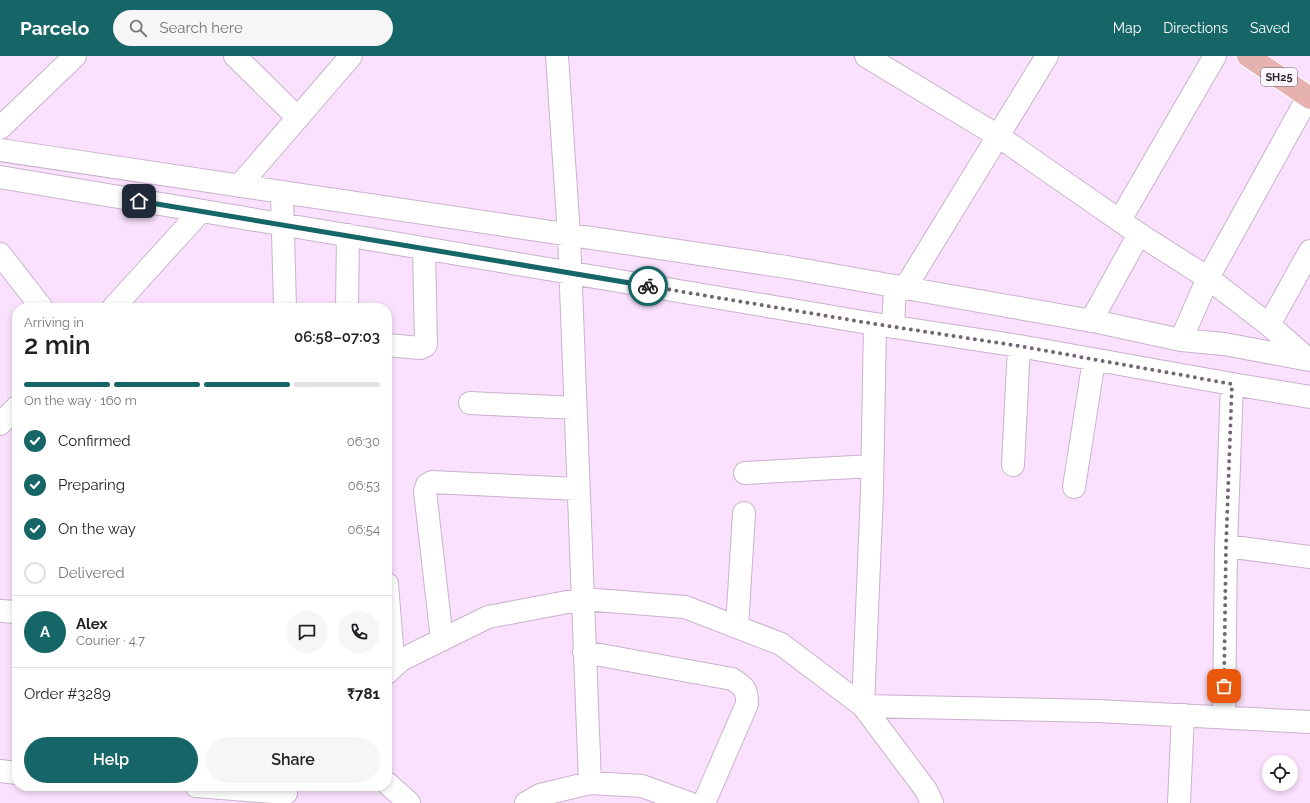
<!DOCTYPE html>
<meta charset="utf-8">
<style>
:root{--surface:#fff;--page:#f6f6f6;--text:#202124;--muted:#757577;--line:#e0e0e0;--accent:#166567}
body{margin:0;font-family:Raleway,sans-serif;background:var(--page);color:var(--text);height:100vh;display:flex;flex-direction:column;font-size:15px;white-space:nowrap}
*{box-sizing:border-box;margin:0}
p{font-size:13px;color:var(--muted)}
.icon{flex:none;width:22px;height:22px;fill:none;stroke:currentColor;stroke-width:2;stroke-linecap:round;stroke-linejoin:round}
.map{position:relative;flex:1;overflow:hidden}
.details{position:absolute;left:12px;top:247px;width:380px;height:488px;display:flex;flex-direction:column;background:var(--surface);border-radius:16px;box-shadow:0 2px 6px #0003}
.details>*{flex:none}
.controls{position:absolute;left:1262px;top:699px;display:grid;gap:8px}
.controls a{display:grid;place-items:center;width:36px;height:36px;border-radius:50%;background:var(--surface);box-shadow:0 2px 6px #0003;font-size:20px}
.pin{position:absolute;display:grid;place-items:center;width:34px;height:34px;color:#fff;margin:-17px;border-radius:8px;box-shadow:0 2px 6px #0006}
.courier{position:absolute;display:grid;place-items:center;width:40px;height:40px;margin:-20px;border:3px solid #166567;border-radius:50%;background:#fff;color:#222;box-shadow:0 1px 5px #0007}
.head em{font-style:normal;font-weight:600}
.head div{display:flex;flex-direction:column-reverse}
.head{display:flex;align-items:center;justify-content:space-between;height:68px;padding:0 12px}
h1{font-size:26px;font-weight:600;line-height:30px}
.bar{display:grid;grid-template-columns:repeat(4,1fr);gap:6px 4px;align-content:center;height:48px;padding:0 12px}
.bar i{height:5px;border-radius:3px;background:var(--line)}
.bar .on{background:var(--accent)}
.bar p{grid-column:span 4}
.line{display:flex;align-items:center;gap:10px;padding:0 12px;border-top:1px solid var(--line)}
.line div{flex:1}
.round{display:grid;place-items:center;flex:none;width:42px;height:42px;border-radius:21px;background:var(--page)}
ol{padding:0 12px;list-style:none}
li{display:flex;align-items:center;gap:12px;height:44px}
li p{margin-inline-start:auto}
li .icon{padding:4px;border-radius:50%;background:var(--accent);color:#fff;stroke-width:4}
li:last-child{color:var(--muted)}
li i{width:22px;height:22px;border:2px solid var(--line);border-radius:50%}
.primary-button{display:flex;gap:8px;margin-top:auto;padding:8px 12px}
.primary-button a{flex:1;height:46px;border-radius:24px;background:var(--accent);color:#fff;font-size:16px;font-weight:600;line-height:46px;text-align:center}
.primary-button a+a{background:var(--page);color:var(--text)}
header{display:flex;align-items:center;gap:24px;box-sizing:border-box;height:56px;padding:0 20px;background:var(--accent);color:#fff}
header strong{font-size:19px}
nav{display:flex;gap:22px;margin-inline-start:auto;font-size:14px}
.search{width:280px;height:36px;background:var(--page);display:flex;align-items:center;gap:10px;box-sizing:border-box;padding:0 14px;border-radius:22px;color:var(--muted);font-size:15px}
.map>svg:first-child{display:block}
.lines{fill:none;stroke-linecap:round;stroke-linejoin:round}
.minor-casing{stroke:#cab2cd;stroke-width:24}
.major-casing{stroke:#fff;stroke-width:24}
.minor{stroke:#fff;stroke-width:22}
.major{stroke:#e5b2b0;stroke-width:22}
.done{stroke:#736576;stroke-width:4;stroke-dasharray:0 7.2}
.route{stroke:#166567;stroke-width:5}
.labels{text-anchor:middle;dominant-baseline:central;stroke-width:4;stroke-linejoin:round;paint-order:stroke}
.shield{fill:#fbf6fc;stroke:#69626b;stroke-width:1}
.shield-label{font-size:11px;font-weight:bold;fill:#2b222d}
</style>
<header>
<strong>Parcelo</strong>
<div class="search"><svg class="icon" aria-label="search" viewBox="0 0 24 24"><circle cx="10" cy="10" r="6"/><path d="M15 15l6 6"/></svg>Search here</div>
<nav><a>Map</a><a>Directions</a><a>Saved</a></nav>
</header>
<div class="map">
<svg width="1310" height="747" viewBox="0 0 1310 747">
<rect width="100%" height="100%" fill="#fae1fd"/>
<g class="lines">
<defs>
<path id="minor" d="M235,0L298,62
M557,0L569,179L590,727
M866,0L998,80L1139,178L1208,222L1269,269L1308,303
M0,72L75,0
M0,94L787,211L1098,266L1181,284L1224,288L1310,304
M0,121L875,268L1019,290L1232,328L1310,341
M239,130L351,0
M282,137L285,252
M1120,164L1215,0
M0,198L42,252
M905,232L1047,0
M113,252L201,155
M347,252L348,179
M1091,265L1139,178
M875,268L872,436L863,650L1098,655L1310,666
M1269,269L1310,195
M893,271L895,230
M1181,284L1208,222L1308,41
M387,289L420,292L425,290L426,288L424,192
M470,347L575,352
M0,368L17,351
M1013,409L1019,290
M745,417L872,410
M1074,431L1094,304
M1226,490L1310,501
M387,528L393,602
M0,555L17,556
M737,571L744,457
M442,584L425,435L427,429L432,426L578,433
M584,596L732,623C745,631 747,633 747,648L704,747
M387,617L401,604L488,561L583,543L685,551L781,588L863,650L926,734L932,747
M1224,661L1226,490L1232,328
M0,715L17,717
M387,727L409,747
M196,730L286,737
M526,747L540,739L590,727L642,730L689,747
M1179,747L1183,659"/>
<path id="major" d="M1248,0L1310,42"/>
</defs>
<use href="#minor" class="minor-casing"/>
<use href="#major" class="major-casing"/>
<use href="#minor" class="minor"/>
<use href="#major" class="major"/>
</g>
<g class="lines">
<path class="done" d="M648,230L875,268L1019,290L1232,328L1226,490L1224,630"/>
<path class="route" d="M139,145L648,230"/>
</g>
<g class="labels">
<rect class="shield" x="1261" y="12" width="36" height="18" rx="3"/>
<g class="shield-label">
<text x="1279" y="21">SH25</text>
</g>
</g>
</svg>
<div class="controls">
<a><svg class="icon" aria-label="locate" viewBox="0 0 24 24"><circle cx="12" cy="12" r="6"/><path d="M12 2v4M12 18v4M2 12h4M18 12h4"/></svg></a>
</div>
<div class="pin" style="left:1224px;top:630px;background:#ea580c"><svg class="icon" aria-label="bag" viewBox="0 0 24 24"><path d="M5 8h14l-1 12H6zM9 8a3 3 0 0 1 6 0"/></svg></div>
<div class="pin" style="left:139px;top:145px;background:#1f2937"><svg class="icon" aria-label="home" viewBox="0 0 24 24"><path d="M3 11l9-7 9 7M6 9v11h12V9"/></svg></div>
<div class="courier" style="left:648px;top:230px"><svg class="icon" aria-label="bike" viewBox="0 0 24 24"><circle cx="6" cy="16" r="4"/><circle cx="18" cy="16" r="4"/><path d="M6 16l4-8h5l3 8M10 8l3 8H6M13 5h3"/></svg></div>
<section class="details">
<div class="head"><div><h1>2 min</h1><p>Arriving in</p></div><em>06:58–07:03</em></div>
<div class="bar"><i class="on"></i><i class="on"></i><i class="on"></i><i></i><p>On the way · 160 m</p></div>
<ol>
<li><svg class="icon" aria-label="check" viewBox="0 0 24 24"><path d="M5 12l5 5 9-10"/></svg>Confirmed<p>06:30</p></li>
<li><svg class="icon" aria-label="check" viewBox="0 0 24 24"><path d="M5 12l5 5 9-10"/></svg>Preparing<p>06:53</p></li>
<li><svg class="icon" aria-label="check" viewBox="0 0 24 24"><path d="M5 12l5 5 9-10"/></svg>On the way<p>06:54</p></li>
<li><i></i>Delivered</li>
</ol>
<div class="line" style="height:72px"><b class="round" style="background:var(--accent);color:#fff">A</b><div><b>Alex</b><p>Courier · 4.7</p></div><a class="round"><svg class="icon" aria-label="chat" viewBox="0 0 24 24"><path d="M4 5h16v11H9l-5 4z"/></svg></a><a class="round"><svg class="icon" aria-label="phone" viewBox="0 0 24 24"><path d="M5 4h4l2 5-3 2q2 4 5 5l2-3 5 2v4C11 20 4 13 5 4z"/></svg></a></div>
<div class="line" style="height:52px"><div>Order #3289</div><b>₹781</b></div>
<div class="primary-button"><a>Help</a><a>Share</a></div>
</section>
</div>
